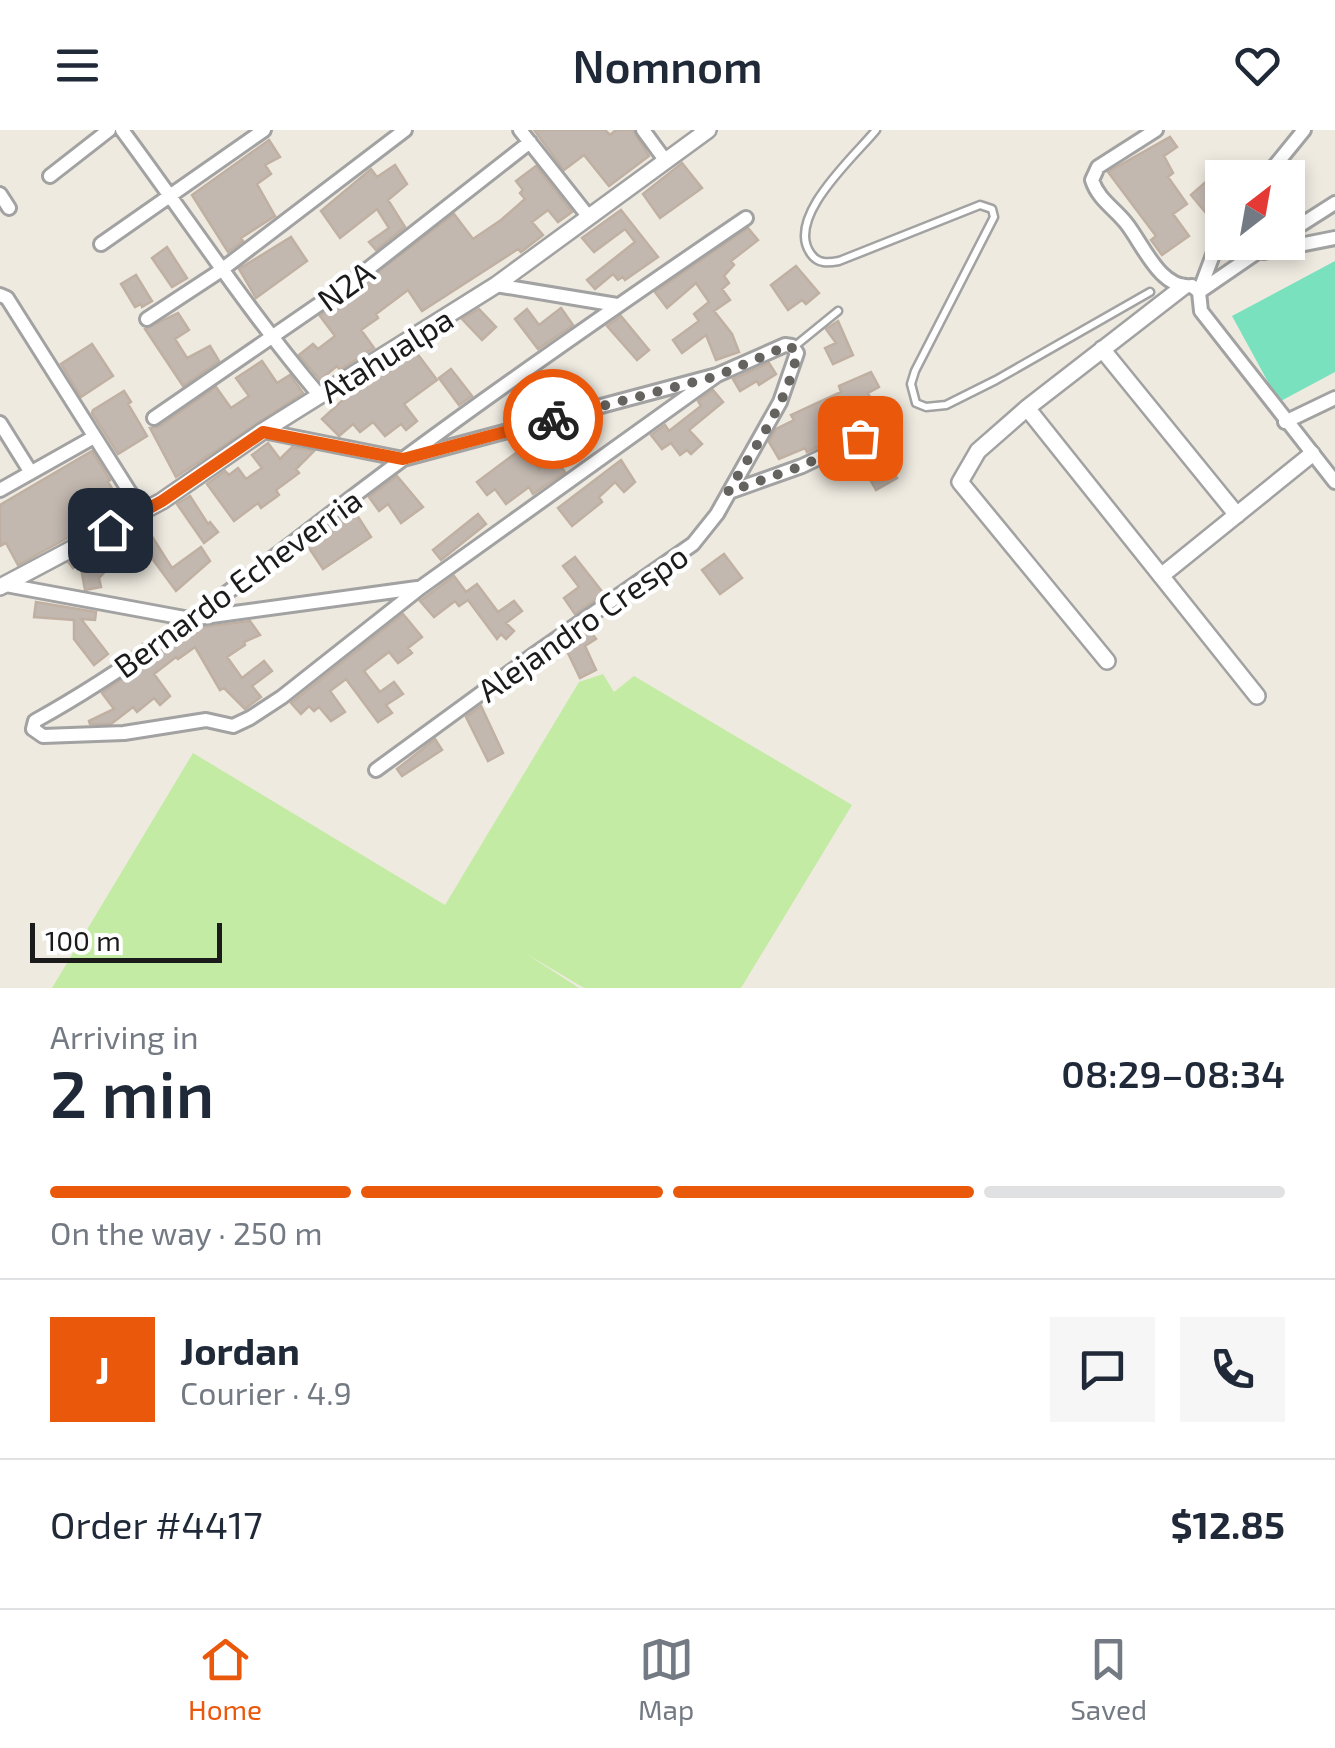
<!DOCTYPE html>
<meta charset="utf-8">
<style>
:root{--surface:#fff;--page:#f6f6f7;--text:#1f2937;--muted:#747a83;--line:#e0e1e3;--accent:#ea580c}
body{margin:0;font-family:"Exo 2",sans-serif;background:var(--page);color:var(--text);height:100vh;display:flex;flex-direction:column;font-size:38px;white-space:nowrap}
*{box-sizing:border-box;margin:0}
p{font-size:32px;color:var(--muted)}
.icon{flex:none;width:55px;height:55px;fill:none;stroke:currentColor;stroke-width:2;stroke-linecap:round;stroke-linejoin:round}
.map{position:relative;height:858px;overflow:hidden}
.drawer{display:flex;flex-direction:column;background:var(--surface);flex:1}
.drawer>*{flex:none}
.needle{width:65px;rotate:31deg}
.buttons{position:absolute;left:1205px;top:30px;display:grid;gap:20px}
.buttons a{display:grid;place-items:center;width:100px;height:100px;border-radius:0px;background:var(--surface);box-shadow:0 5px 15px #0003;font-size:50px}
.scale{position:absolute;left:30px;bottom:25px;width:192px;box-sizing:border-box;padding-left:10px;border:5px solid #1b1b1b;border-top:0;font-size:28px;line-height:35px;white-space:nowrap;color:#1b1b1b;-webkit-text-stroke:8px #fff;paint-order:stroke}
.pin{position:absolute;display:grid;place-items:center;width:85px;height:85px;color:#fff;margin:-42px;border-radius:20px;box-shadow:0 5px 15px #0006}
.courier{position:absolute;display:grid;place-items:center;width:100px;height:100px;margin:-50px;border:8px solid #ea580c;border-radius:50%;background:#fff;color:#222;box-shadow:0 2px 12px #0007}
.summary em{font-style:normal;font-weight:600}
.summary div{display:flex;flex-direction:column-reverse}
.summary{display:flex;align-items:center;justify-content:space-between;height:170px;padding:0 50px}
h1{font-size:65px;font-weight:600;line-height:75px}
.bar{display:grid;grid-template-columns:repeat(4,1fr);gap:15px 10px;align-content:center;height:120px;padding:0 50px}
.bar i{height:12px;border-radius:8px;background:var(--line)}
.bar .selected{background:var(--accent)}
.bar p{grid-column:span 4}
.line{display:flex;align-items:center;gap:25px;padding:0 50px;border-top:2px solid var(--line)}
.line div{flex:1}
.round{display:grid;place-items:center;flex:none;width:105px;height:105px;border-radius:0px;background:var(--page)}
header{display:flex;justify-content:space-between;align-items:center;height:130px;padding:0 50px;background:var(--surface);font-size:45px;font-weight:600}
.dock{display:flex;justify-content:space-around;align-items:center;height:140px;border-top:2px solid var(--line);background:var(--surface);font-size:28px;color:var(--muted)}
.dock a{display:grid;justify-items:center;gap:5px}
.dock .selected{color:var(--accent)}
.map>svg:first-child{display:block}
.grass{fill:#c3eba3}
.pitch{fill:#7ae1be}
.building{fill:#c2b8b0;stroke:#c0b0a2;stroke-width:2.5}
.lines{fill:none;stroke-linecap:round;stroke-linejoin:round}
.service-casing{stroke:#a2a2a2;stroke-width:11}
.minor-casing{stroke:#a2a2a2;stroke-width:18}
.tertiary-casing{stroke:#a2a2a2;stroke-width:20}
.service{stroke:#fff;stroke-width:6}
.minor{stroke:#fff;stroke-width:12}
.tertiary{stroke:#fff;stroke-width:15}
.done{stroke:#656360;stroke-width:10;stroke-dasharray:0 18}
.route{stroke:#ea580c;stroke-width:12}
.labels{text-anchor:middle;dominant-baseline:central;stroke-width:9;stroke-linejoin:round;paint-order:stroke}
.street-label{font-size:32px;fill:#1b1b1b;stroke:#fff}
</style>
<header><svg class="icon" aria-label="menu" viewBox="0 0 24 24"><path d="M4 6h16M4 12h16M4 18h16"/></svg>Nomnom<svg class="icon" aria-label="heart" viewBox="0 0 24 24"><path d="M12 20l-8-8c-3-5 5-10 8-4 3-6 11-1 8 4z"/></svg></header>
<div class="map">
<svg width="1335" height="858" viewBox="0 0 1335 858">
<rect width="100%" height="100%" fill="#eeeae0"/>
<path class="grass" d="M603,544L614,562L634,546L852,675L741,858H584L525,823L579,858H52L193,623L445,775L579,552Z"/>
<path class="pitch" d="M1335,131V242L1279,272L1232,186Z"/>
<path class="building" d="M534,0H605L610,5L616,0H633L649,26L609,56L584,25L564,40Z
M1170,7L1177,17L1164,26L1173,43L1168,47L1187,74L1173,84L1189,106L1162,125L1151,110L1156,106L1108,42Z
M269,10L280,27L265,35L271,44L257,54L275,86L241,108L243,111L228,122L192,65Z
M682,33L702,58L660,88L643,64Z
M395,35L407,54L388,70L405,97L376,120L369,112L389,98L377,79L340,108L321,81L371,39L377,47Z
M536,36L572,82L558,92L548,80L532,92L543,105L521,122L518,119L422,181L408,160L376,184L378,188L361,200L374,218L340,240L337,236L320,250L299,225L313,214L318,219L335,206L320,186L454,84L473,109L501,90L525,69L520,63L523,60L516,51Z
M1208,50L1215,58L1208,64L1221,78L1210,88L1191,65Z
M621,80L658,127L625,150L623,147L618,150L613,144L595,159L587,150L635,112L625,99L594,122L582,108Z
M748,98L758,110L731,131L734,135L724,146L729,153L722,159L730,170L714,181L732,204L739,222L716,230L706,205L682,223L673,210L699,191L694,184L709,172L696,153L667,178L655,162Z
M291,107L307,131L256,168L239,139Z
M167,117L187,148L172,157L152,128Z
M796,136L819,163L806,174L802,170L788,180L771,155Z
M136,145L152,171L142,177L141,174L135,177L121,154Z
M561,178L573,195L538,219L515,189L527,179L539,195Z
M479,179L496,197L482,210L462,189Z
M178,183L189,200L175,209L187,228L210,216L219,231L183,256L145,199Z
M621,186L649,220L637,230L607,196Z
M838,191L853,225L833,234L825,218L836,213L826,199Z
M92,214L113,246L81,267L61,234Z
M416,222L437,250L404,274L417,291L406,300L401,294L385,306L373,292L360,302L353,294L339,306L322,289L365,250L382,241L385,245Z
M262,231L277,253L290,245L303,263L176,347L150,298L160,296L216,257L231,278L249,266L236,248Z
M769,233L776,244L759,255L757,251L740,261L733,249Z
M451,239L472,266L459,275L439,248Z
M871,242L879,257L868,263L870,267L833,282L844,305L807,322L805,318L779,329L769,312L776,299L794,290L791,285L841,262L839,256Z
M713,260L723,272L689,300L702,314L691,324L687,320L680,325L671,313L662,319L651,305L665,295L669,301L701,276L698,271Z
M124,261L131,272L128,274L147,306L118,324L92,283L93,280Z
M582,292L595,310L573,320L557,298Z
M268,313L280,329L292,317L314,321L296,339L299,343L276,360L279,365L261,378L258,373L234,391L207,354L225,341L229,345L238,338L246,349L262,338L252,325Z
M869,315L872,321L879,317L897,348L876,360L855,322Z
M524,317L539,339L554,328L565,342L533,364L529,357L506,374L495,359L487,365L477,352Z
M92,321L110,350L108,352L121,373L120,379L18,435L6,413L0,416V375Z
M621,330L635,352L624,362L615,352L599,367L602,372L572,396L558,378Z
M397,346L423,377L401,393L388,374L379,381L369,367Z
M190,366L208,394L210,392L218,402L204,413L177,374Z
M353,379L371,407L323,439L307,415Z
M478,384L486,394L441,430L433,420Z
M144,394L172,438L201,417L210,431L176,461L131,400Z
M113,410L123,422L99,448L101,457L85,460L80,433L73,438L69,433Z
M724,424L742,448L720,464L702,440Z
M575,427L604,464L575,484L564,468L579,457L563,436Z
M454,446L466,462L477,454L498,482L514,471L522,481L506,493L514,501L506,509L501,504L497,509L468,470L459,476L455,471L434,487L420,471Z
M36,472L96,482L95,490L81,489L108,524L94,535L74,509V490L34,487Z
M403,484L422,507L408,518L412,523L398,533L389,522L364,541L380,562L394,552L403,564L386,575L392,583L378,592L346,549L330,561L345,582L331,591L319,577L314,581L309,576L301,584L291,573Z
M250,491L260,505L244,512L245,515L227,527L242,548L264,531L272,541L252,556L261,567L245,579L224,558L220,560L195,517L178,529L176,527L154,544L170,566L160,575L154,568L137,582L133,577L111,594H90L89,591L114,579L102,563L196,498Z
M589,499L596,509L585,516L596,540L580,548L565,517Z
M481,576L503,623L488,631L466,587Z
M435,609L442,620L402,646L397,639Z"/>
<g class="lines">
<defs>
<path id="service" d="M876,0C855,26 784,88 811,124C818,134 828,133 839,131L980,75L992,79L994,87L915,241L911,254L916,273L926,277L946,275L996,250L1150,162
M795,216L838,181"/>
<path id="minor" d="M122,0C188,89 248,181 320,266
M520,0L588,86
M643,0L665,30
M1156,0L1098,37L1092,50C1098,69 1114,78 1126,93C1143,114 1160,160 1192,156L1199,162L1201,181L1335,352
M50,46L109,0
M1265,48L1304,0
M0,64L9,78
M1222,101L1199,162L1272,112
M1288,103L1335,73
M101,114L264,0
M1264,122L1335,108
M496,155L617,175
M0,165L7,168L129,361L145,381
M147,189L220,141L405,0
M717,245L420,458L282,567L250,588L233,596L206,590L124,603L43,606L33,599L35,591C156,524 264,433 375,350C496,259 621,173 746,88
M154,288L350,153L530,12
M1285,292L1335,268
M0,293L30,341
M263,301L403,329L717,245L785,215L792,216L797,223L780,272L717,384L693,414L532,526L376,640
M0,360L94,307
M729,362L802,336L888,295
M6,455L190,489L417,458"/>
<path id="tertiary" d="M1102,219L1237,385
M1027,278L1257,566
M1161,446L1312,324
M0,457L162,371L263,301L496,155L708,0
M1107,531L960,352L978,321L1027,278L1183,157"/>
</defs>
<use href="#service" class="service-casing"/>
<use href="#minor" class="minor-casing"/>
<use href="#tertiary" class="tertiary-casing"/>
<use href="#service" class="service"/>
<use href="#minor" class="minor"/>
<use href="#tertiary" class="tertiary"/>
</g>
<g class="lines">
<path class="done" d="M553,289L717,246L789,215L797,223C788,273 753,319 728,362L802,336L860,308"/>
<path class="route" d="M110,400L162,371L263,302L403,329L553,289"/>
</g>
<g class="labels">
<g class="street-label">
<text transform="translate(345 155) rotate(-36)">N2A</text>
<text transform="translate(386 224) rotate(-32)">Atahualpa</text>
<text transform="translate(237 452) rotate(-36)">Bernardo Echeverria</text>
<text transform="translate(582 492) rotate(-35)">Alejandro Crespo</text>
</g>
</g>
</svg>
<div class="buttons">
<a><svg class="needle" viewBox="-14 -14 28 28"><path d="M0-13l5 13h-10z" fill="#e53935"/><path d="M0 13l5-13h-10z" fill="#747a83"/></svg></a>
</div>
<div class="scale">100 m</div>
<div class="pin" style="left:860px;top:308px;background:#ea580c"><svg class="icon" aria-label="bag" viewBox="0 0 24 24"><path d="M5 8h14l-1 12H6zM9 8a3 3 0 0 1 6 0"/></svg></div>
<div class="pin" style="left:110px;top:400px;background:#1f2937"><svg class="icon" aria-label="home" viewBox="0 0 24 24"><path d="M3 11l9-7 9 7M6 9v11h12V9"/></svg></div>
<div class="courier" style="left:553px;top:289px"><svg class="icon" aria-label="bike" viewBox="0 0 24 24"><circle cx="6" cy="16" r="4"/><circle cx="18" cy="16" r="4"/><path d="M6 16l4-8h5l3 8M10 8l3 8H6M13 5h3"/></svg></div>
</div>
<section class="drawer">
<div class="summary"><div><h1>2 min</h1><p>Arriving in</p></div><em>08:29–08:34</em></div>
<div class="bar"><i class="selected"></i><i class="selected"></i><i class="selected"></i><i></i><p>On the way · 250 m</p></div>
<div class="line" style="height:180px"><b class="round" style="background:var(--accent);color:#fff">J</b><div><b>Jordan</b><p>Courier · 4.9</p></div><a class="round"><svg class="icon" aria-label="chat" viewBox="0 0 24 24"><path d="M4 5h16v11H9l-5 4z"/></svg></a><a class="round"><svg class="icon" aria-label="phone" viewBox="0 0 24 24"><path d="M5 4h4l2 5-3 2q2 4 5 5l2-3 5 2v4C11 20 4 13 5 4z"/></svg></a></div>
<div class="line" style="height:130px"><div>Order #4417</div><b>$12.85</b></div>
</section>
<nav class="dock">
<a class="selected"><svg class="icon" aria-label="home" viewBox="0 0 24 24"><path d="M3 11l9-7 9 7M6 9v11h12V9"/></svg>Home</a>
<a><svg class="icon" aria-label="map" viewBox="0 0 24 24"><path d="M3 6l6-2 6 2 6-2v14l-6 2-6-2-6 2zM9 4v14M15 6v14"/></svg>Map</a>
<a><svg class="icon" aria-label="saved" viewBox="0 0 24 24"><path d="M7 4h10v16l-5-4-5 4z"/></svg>Saved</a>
</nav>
